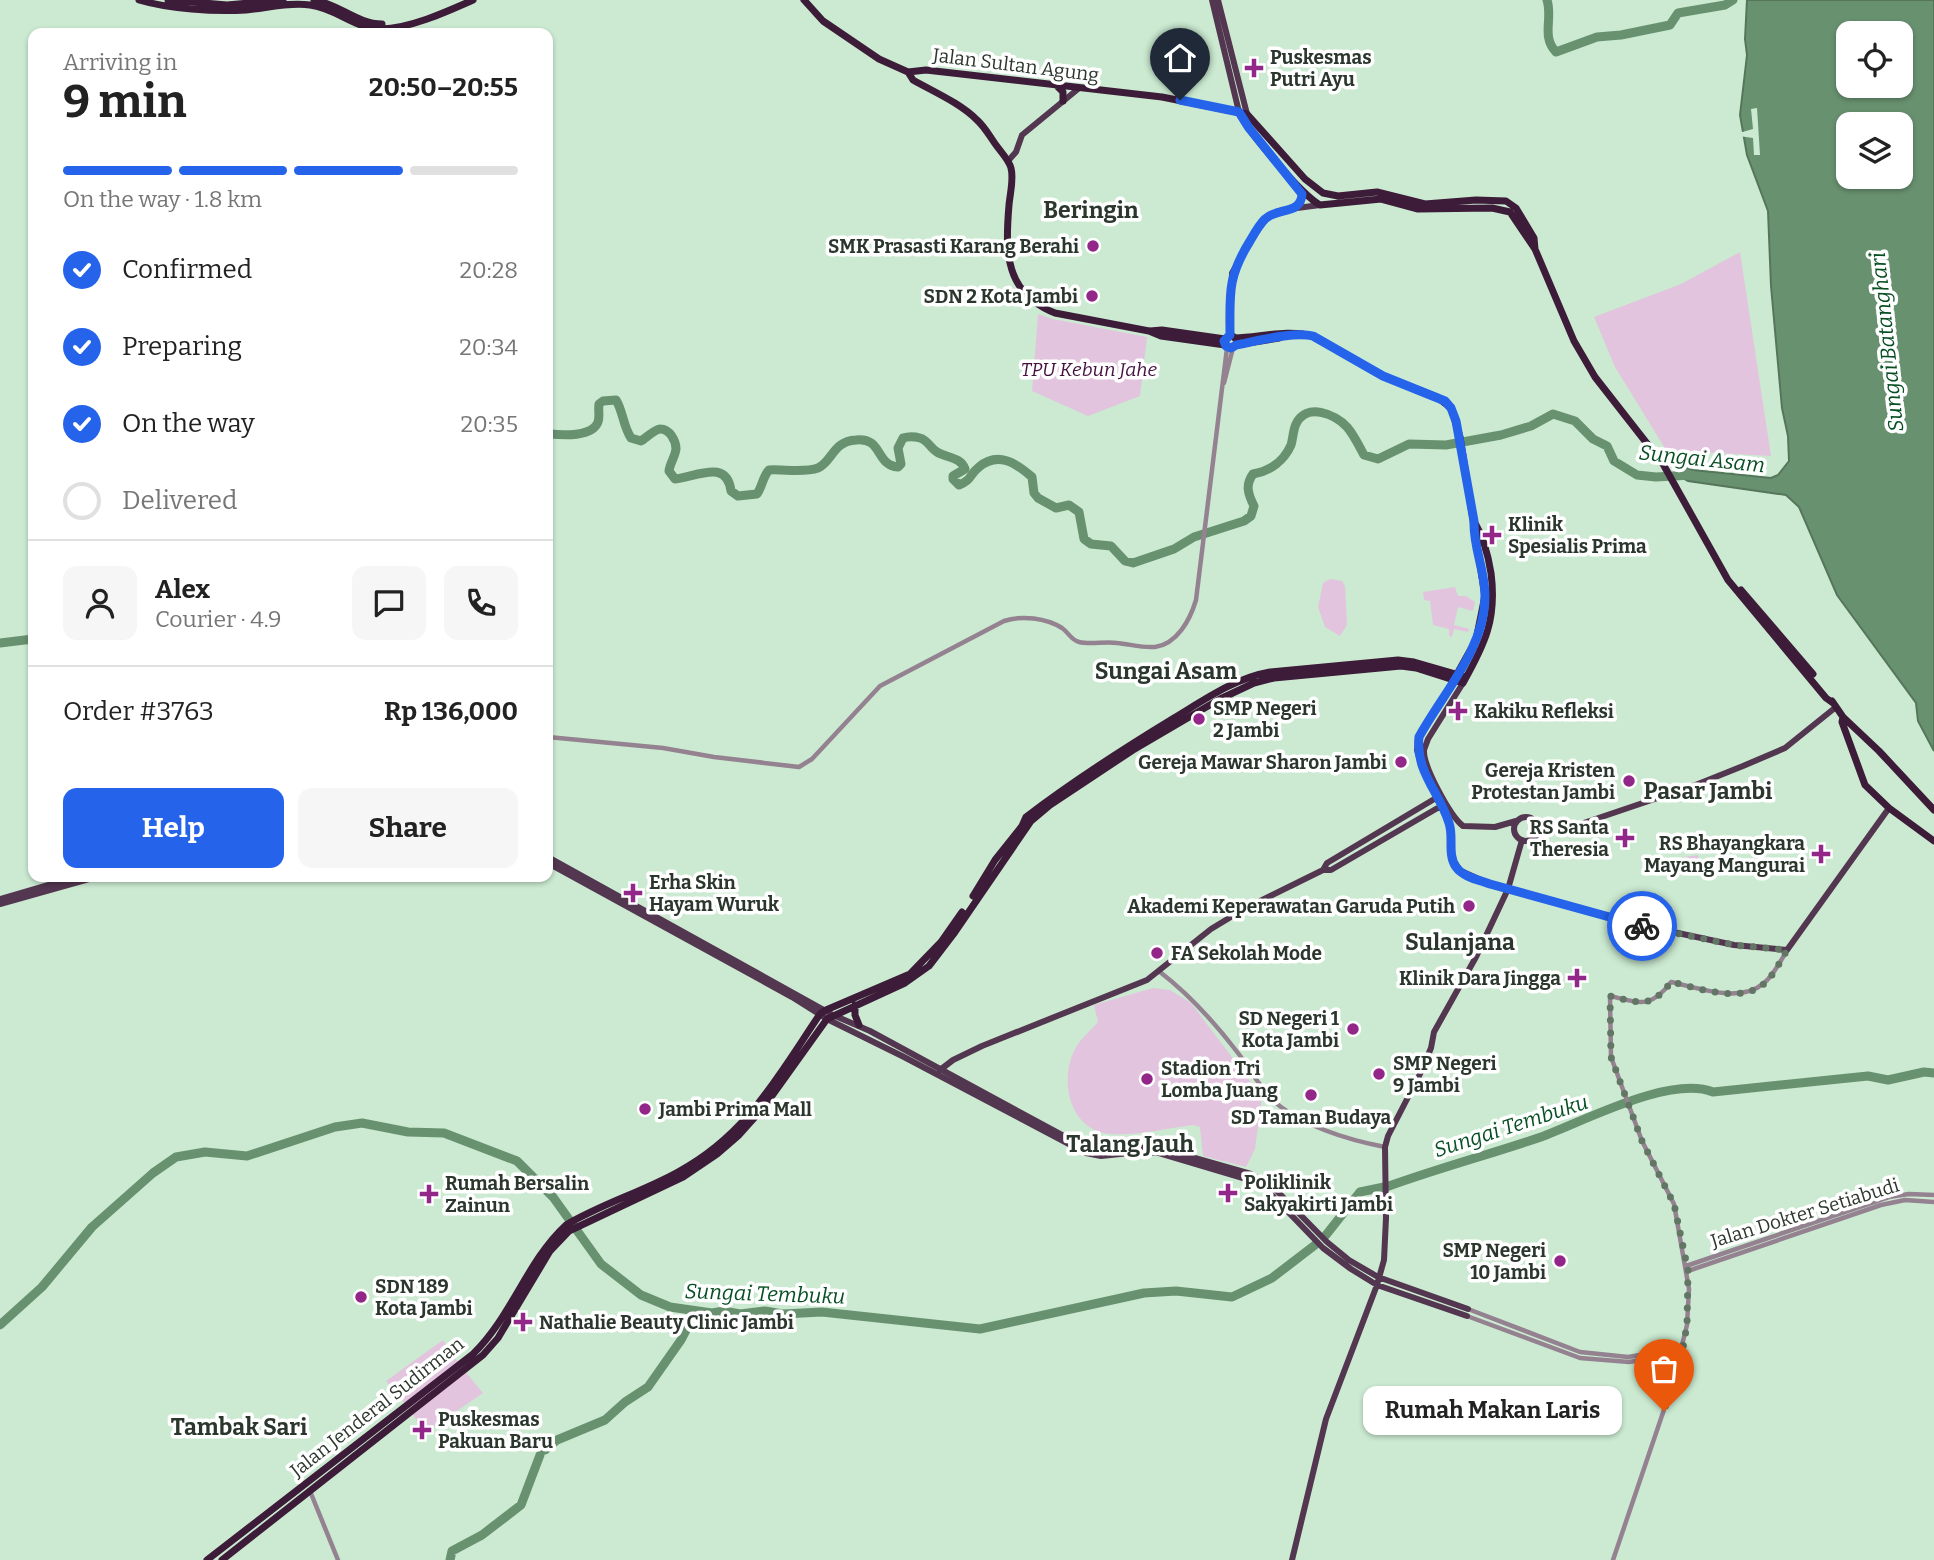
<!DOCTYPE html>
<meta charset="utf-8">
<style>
:root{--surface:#fff;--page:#f6f6f6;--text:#222;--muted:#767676;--line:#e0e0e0;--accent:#2563eb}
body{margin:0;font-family:Bitter,serif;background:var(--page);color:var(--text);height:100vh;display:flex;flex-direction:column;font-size:26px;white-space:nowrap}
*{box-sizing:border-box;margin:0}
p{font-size:23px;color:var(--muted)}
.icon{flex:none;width:38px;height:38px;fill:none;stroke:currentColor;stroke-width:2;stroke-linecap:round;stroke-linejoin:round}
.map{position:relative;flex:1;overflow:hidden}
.details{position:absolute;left:28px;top:28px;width:525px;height:854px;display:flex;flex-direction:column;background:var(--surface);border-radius:14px;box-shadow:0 2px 5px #0004}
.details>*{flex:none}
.tools{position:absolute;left:1836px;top:21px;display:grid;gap:14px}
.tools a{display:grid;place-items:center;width:77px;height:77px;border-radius:14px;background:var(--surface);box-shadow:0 2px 5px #0004;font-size:35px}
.pin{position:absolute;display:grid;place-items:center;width:60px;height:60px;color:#fff;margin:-72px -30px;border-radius:50% 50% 50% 0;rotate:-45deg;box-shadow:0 0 7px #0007}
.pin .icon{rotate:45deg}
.courier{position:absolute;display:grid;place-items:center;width:70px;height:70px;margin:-35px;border:5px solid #2563eb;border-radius:50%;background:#fff;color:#222;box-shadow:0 2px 9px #0007}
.bubble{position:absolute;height:49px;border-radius:14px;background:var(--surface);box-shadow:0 2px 5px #0004;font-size:23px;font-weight:700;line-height:49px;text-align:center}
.summary em{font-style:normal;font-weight:700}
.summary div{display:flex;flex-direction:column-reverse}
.summary{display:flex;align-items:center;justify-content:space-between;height:119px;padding:0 35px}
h1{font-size:46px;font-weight:700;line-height:52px}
.bar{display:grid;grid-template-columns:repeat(4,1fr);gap:10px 7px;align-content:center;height:84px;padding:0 35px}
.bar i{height:9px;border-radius:5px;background:var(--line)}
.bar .on{background:var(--accent)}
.bar p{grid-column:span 4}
.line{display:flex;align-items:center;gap:18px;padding:0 35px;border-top:2px solid var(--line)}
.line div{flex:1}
.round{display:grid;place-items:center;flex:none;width:74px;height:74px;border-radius:14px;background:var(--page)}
ol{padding:0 35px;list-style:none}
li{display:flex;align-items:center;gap:21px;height:77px}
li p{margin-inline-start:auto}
li .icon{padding:7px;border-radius:50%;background:var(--accent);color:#fff;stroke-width:4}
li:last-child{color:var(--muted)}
li i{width:38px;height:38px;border:4px solid var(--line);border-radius:50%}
.action{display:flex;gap:14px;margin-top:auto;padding:14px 35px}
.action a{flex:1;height:80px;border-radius:14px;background:var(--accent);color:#fff;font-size:28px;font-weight:700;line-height:80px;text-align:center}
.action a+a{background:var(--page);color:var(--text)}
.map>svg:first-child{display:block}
.green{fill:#e3c4de}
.water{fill:#689170;stroke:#56765c;stroke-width:2;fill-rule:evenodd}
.pier{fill:#cbead1}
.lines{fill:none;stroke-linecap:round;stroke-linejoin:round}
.river{stroke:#689170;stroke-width:9}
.minor{stroke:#948291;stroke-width:4.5}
.major{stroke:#53364f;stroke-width:6}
.highway{stroke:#3c1c38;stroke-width:7}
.done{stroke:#637666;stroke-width:7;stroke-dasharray:0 12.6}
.route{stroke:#2563eb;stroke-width:9}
.poi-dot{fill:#932789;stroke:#fff;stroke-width:2.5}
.labels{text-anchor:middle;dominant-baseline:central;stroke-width:7;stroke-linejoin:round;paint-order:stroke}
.poi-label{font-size:19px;font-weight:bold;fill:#2b372d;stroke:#fff;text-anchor:start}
.street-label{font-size:19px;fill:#2b372d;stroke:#fff}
.park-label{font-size:19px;font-style:italic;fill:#43113e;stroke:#fff}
.water-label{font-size:21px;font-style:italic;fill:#074f23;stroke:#fff}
.quarter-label{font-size:23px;font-weight:bold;fill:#2b372d;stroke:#fff}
</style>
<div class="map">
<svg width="1934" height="1560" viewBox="0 0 1934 1560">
<rect width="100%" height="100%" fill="#cbead1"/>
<path class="green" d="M1740,252L1771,456L1666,450L1615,367L1594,317L1681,284Z
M1038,314L1053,319L1147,337L1140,396L1088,416L1032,391Z
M1330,579L1342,581L1345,586L1347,625L1340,636L1325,627L1318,607L1323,583Z
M1455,587L1458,596H1466L1475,602L1473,611L1458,607L1454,625L1469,629L1468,632L1454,629L1452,637L1449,636V629L1433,625L1430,601L1424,600L1423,592Z
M1698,855L1700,868L1674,872L1672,859Z
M1153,988L1170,990L1191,1003L1262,1097L1255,1149L1246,1167L1203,1156L1200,1127L1193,1125C1169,1128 1135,1136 1112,1134C1070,1132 1059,1082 1074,1051C1079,1040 1090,1031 1098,1022L1094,1005Z
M443,1340L459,1364L483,1393L425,1433L407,1406L386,1381Z"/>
<path class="water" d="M1747,0H1934V751L1918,721L1916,703L1837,595L1799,507L1786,495L1688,481L1683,478L1680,470L1681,466L1693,470L1771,478L1778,475L1789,461L1788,436L1782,408L1771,286L1768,211L1747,155L1740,115L1747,55L1745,39ZM1848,33H1900V86H1848ZM1848,124H1900V177H1848Z"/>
<path class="pier" d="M1757,108L1760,155H1754L1753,138L1739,136V133L1753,129L1751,109Z"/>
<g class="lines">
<path class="river" d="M1547,0C1553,18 1541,37 1556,52L1597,37L1621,35L1670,25L1678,13L1725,5L1733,0
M548,434C561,435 592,438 598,422C600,417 598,410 599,404L603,401L616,400C623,411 623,426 631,438L641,441C646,438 655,429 660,429C670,429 676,441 676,449C675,457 670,463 669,471L675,479C698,476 727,459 731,491L738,496L757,494C762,487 763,476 769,470C784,469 804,473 818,468C832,462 833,441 856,440C883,437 875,465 898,467L901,464L898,448L903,438C909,436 913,436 920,438C928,440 930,448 937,452C947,458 961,457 965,469L953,476V479L959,485C972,480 969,475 979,467C998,451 1016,463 1032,477L1034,493L1038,498L1056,508L1069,505L1079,512L1084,539L1091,544L1111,546L1125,561L1133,563L1174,549L1194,537L1244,521L1251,516L1254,506C1248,494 1245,485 1253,474C1270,471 1284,461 1291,445C1293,439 1293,430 1296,424C1306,402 1335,414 1347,427C1354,435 1359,446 1364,455L1378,459L1409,444L1446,445L1501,435L1531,426L1553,414L1575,421L1593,439L1607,446L1614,461L1637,475L1656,477L1692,475
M0,643L33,639
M1326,1235L1360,1192L1389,1186C1439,1168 1491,1154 1541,1137C1584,1121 1670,1075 1713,1092L1868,1076L1888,1080L1924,1072L1934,1073
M0,1325L42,1287L92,1227L153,1173L176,1157L205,1152L247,1156L335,1127L362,1123L408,1132L444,1133L517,1161L553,1197L601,1264L641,1295L670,1307L712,1313L724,1311L740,1314L765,1311L783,1314L822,1312L980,1329L1144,1293L1176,1291L1232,1297L1272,1278L1315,1245
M545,1450L557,1440L605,1420L625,1402L648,1387L681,1340L696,1311
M450,1560L452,1551L482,1535L521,1505L540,1455"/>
<path class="minor" d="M1224,383L1233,348
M548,737L663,748L714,757L799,767L812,759L880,686L1004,621C1022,615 1046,618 1062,628C1068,632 1071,640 1079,642C1091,645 1105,641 1117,643C1129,644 1142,648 1155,647C1177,644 1190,620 1196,600L1227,348
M1160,972C1190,995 1215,1023 1238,1053C1251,1070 1263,1094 1281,1107C1311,1129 1349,1140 1385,1147
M1686,1266L1889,1197L1909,1194L1934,1195
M1688,1271L1881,1205L1905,1200L1934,1202
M1468,1309L1580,1352L1628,1357L1682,1348
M1467,1316L1580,1358L1629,1362L1681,1353
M310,1491L338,1560
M1613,1560L1671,1389L1687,1325L1689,1289L1674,1204L1642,1141L1611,1057L1610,996C1640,1003 1651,1009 1671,982C1699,988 1740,1004 1764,983C1774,975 1780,961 1787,951"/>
<path class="major" d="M1212,0L1239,112
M1218,0L1247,114
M1008,161L1016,152L1022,135L1078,89
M1230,336L1232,273L1260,225L1272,214L1282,210L1320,205
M1455,678L1419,737L1417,750L1422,768L1450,825L1452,859L1461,871L1490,884L1631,923L1734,945L1787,950L1889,808
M1463,683L1428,739C1427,742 1425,747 1424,750C1423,766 1450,816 1463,826L1495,827L1516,821
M1514 829a12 12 0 1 1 24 0a12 12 0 1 1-24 0Z
M1536,835L1563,830L1693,786L1743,766L1785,748L1836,707
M548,857L833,1015L870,1031L1073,1141L1100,1150L1156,1147L1251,1174L1276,1190L1327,1242L1349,1260L1378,1277L1468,1309
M548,863L792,997L827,1019L904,1057L1086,1153L1101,1156L1139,1152L1159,1153L1253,1181L1268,1191L1323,1248L1351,1269L1377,1285L1467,1316
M1323,870L1327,863L1436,798
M0,899L76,877
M0,904L96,877
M940,1070L953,1060L982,1046L1147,980L1211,929L1244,909L1323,870H1331L1441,806
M1292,1560L1326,1419L1377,1285L1384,1260L1386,1218L1385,1147L1388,1136L1421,1072L1431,1048L1434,1032L1476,957L1508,889L1522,840"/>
<path class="highway" d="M139,0C169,9 214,12 246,10C267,8 289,2 310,5C336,8 355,29 381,29C411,28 446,12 473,0
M168,0L227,5L283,0
M314,0C339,4 357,24 382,24
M804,0L823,21L879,59L908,72L926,70L1162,97L1247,114L1305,179L1323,193L1338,196L1377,192L1425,204L1476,200L1506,201L1516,208L1534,238L1535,249
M908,72L913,80C934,92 960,103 977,120C985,127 990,137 996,145C1001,152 1009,160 1011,168C1014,180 1010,193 1009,205C1005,253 1005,293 1055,313L1149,331L1161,336L1225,345
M1057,86L1063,92V101
M1239,112C1247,131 1302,195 1320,205L1381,199L1418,209L1492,208L1510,212L1535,249L1574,341L1595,377L1663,464L1728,580L1826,698L1833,703
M1150,331L1162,330L1225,339
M1225 342a6 6 0 1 1 12 0a6 6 0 1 1-12 0Z
M1235,338C1261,337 1288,329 1313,336L1383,376L1437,397L1451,408L1460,437L1485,596L1476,640L1457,674
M1236,345L1279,338L1287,335
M1741,590L1813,674
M1832,701L1843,717L1842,722L1865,785L1889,808L1934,841
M1843,717L1879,751L1934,810
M973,896L995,860L1022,826L1026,817C1073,781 1123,749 1174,718C1204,700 1235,678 1270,672L1398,660L1414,662L1466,677
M855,1005V1015L859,1025
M207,1560L473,1354C512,1316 527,1261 566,1225C601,1204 642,1192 678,1172C747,1135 778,1076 820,1014L826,1010L910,974L941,942L962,912
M222,1560L483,1355L498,1338L550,1251L569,1231L683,1177L717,1154L739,1135L764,1107L827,1019L905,983L929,966L955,932L1031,821L1050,805L1133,750L1220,699L1254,683L1274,678L1401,666L1416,668L1463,683C1485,644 1497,619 1491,573C1488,554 1484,538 1474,521"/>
</g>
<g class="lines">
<path class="done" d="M1642,926L1734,945L1787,950C1781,960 1775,973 1766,982C1742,1005 1700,988 1671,982C1651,1009 1640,1003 1610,996L1611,1057L1642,1141L1674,1204L1688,1270L1687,1325L1682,1353L1664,1411"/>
<path class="route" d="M1180,100L1239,112L1249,128L1302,194C1301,215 1278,207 1265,219C1259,225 1254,234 1250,241C1227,278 1230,294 1230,335L1224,341L1226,346L1231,348L1236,345C1257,341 1295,331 1313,336L1383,376L1445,401L1451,408L1456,421L1474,521C1473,547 1485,570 1485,596C1485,649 1443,693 1419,737C1415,771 1440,793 1449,823C1454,837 1447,854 1456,867C1463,877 1479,880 1490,884L1642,926"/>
</g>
<g class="poi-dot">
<path d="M1250.5 57.5h7v7h7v7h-7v7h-7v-7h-7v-7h7z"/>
<circle cx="1093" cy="246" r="7"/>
<circle cx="1092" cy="296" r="7"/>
<path d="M1488.5 524.5h7v7h7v7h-7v7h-7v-7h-7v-7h7z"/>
<path d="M1454.5 700.5h7v7h7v7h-7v7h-7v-7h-7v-7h7z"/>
<circle cx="1199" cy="719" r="7"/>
<circle cx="1401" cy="762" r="7"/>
<circle cx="1629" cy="781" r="7"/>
<path d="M1621.5 827.5h7v7h7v7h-7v7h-7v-7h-7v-7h7z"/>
<path d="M1817.5 843.5h7v7h7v7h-7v7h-7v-7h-7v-7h7z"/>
<path d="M629.5 882.5h7v7h7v7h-7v7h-7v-7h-7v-7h7z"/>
<circle cx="1469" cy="906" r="7"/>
<circle cx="1157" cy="953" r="7"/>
<path d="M1573.5 967.5h7v7h7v7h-7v7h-7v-7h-7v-7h7z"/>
<circle cx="1353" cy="1029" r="7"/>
<circle cx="1379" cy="1074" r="7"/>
<circle cx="1147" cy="1079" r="7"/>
<circle cx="1311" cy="1095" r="7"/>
<circle cx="645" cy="1109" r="7"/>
<path d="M1224.5 1182.5h7v7h7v7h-7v7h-7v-7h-7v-7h7z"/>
<path d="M425.5 1183.5h7v7h7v7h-7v7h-7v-7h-7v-7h7z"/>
<circle cx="1560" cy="1261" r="7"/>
<circle cx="361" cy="1297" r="7"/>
<path d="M519.5 1311.5h7v7h7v7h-7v7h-7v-7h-7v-7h7z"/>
<path d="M418.5 1419.5h7v7h7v7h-7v7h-7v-7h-7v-7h7z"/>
</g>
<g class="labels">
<g class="poi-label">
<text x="1270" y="57">Puskesmas<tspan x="1270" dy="22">Putri Ayu</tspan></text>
<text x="1079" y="246" text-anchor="end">SMK Prasasti Karang Berahi</text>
<text x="1078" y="296" text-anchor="end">SDN 2 Kota Jambi</text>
<text x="1508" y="524">Klinik<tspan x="1508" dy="22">Spesialis Prima</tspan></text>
<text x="1213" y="708">SMP Negeri<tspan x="1213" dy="22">2 Jambi</tspan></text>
<text x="1474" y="711">Kakiku Refleksi</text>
<text x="1387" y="762" text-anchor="end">Gereja Mawar Sharon Jambi</text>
<text x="1615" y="770" text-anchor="end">Gereja Kristen<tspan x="1615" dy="22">Protestan Jambi</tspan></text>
<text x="1609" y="827" text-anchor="end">RS Santa<tspan x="1609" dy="22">Theresia</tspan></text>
<text x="1805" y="843" text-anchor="end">RS Bhayangkara<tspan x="1805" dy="22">Mayang Mangurai</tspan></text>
<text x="649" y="882">Erha Skin<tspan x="649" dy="22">Hayam Wuruk</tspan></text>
<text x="1455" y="906" text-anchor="end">Akademi Keperawatan Garuda Putih</text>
<text x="1171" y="953">FA Sekolah Mode</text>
<text x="1561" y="978" text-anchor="end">Klinik Dara Jingga</text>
<text x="1339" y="1018" text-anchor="end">SD Negeri 1<tspan x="1339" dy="22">Kota Jambi</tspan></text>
<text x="1393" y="1063">SMP Negeri<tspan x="1393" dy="22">9 Jambi</tspan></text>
<text x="1161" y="1068">Stadion Tri<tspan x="1161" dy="22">Lomba Juang</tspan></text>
<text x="659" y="1109">Jambi Prima Mall</text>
<text x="1311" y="1117" text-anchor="middle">SD Taman Budaya</text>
<text x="1244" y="1182">Poliklinik<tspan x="1244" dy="22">Sakyakirti Jambi</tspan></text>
<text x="445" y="1183">Rumah Bersalin<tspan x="445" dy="22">Zainun</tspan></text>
<text x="1546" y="1250" text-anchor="end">SMP Negeri<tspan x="1546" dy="22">10 Jambi</tspan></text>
<text x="375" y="1286">SDN 189<tspan x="375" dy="22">Kota Jambi</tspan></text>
<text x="539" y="1322">Nathalie Beauty Clinic Jambi</text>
<text x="438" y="1419">Puskesmas<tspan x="438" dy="22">Pakuan Baru</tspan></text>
</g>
<g class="street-label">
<text transform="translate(1016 65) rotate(7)">Jalan Sultan Agung</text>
<text transform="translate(1805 1213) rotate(-17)">Jalan Dokter Setiabudi</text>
<text transform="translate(377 1407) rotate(-38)">Jalan Jenderal Sudirman</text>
</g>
<g class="park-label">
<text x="1089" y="369">TPU Kebun Jahe</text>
</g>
<g class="water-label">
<text transform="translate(1887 342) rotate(-96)">Sungai Batanghari</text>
<text transform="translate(1702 459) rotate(6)">Sungai Asam</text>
<text transform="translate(1511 1126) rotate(-18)">Sungai Tembuku</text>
<text transform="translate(765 1294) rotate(2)">Sungai Tembuku</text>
</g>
<g class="quarter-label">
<text x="1091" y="210">Beringin</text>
<text x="1166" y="671">Sungai Asam</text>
<text x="1708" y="791">Pasar Jambi</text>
<text x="1460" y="942">Sulanjana</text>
<text x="1130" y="1144">Talang Jauh</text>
<text x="239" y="1427">Tambak Sari</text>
</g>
</g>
</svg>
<div class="tools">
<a><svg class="icon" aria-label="locate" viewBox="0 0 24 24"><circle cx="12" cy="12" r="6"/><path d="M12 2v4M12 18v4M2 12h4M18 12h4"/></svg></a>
<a><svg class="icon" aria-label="layers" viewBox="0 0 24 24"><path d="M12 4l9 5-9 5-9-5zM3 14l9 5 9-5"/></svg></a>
</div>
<div class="pin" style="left:1664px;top:1411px;background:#ea580c"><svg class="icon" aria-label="bag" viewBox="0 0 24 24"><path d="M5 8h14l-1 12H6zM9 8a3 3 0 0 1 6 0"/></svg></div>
<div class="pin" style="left:1180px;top:100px;background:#1f2937"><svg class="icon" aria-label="home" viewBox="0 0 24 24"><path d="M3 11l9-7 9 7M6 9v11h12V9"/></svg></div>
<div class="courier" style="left:1642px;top:926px"><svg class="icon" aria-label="bike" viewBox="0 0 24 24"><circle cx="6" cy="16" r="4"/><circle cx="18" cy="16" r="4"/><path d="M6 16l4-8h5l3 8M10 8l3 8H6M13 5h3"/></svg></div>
<div class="bubble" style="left:1363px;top:1386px;width:259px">Rumah Makan Laris</div>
<section class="details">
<div class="summary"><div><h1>9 min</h1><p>Arriving in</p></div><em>20:50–20:55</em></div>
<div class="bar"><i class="on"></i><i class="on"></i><i class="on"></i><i></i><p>On the way · 1.8 km</p></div>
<ol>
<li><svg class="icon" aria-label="check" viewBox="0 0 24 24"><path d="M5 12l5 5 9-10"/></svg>Confirmed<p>20:28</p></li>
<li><svg class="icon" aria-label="check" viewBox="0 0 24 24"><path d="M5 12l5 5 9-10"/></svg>Preparing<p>20:34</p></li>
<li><svg class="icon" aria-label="check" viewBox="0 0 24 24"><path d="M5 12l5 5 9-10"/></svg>On the way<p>20:35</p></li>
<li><i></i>Delivered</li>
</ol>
<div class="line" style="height:126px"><a class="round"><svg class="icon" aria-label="person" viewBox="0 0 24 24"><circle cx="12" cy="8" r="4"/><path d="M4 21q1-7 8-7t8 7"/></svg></a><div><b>Alex</b><p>Courier · 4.9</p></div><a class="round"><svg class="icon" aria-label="chat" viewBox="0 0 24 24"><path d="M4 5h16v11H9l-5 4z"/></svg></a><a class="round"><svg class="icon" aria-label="phone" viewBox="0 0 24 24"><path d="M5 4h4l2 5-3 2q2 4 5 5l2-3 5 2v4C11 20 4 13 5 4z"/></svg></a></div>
<div class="line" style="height:91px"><div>Order #3763</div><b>Rp 136,000</b></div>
<div class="action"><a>Help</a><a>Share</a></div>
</section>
</div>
